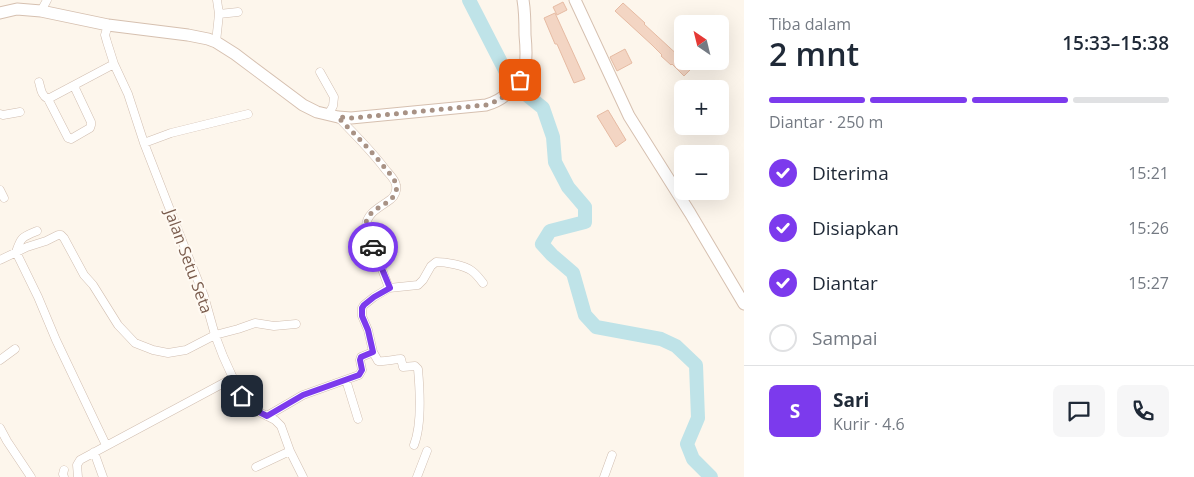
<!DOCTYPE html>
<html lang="id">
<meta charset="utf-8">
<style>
:root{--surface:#fff;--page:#f6f6f7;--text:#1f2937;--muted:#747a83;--line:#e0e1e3;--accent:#7c3aed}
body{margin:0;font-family:"Open Sans",sans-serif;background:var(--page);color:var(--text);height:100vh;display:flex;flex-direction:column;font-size:19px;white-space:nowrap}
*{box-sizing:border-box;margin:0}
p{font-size:16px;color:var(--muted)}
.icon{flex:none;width:28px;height:28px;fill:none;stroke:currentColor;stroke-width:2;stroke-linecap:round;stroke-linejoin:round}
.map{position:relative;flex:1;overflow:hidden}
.panel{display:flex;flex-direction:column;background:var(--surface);width:450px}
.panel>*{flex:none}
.needle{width:32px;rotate:325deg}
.controls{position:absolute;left:674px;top:15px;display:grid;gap:10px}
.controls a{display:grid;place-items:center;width:55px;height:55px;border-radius:8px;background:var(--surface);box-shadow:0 5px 20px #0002;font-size:25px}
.pin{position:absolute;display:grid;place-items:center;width:42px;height:42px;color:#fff;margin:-21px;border-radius:10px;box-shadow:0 2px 8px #0006}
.courier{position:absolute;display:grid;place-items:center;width:50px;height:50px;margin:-25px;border:4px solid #7c3aed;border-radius:50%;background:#fff;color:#222;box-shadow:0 1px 6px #0007}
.summary em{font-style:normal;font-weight:600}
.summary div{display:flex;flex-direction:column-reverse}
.summary{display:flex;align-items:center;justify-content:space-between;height:85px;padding:0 25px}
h1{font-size:32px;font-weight:600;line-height:38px}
.bar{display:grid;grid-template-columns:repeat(4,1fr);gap:8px 5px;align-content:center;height:60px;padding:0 25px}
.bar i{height:6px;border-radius:4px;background:var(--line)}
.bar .active{background:var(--accent)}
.bar p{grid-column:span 4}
.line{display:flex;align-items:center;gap:12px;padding:0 25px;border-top:1px solid var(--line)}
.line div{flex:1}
.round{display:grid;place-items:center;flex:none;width:52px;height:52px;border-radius:8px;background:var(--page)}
ol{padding:0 25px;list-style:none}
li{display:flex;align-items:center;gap:15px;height:55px}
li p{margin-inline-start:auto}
li .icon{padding:5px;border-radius:50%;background:var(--accent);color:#fff;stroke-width:4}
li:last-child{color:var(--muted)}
li i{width:28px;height:28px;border:2px solid var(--line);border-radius:50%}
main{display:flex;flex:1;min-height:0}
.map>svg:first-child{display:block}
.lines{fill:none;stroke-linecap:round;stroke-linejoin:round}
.river{stroke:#bfe3e8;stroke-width:14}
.building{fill:#f3d5c3;stroke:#e6bba3}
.street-casing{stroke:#d1beb0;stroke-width:9}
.secondary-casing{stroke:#d6c0b0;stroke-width:13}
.street{stroke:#fff;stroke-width:8}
.secondary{stroke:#fff;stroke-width:11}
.done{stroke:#a89285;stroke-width:5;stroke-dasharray:0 9}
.route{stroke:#7c3aed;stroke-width:6}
.labels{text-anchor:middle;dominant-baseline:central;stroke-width:4;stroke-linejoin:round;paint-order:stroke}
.street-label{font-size:16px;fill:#7a5c4d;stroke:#fffaf3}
</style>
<main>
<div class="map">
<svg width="744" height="477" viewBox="0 0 744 477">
<rect width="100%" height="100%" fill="#fdf6ec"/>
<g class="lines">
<path class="river" d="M469,0L508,76L523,92L543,108L553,137L555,162L568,187L585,207V222L550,231L542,244L552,255L573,273L585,315L596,327L661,339L676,346L696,365L698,418L687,444L693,459L711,477"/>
</g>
<path class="building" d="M563,2L567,10L557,15L553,7Z
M623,3L645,23L644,24L682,59V61H685L691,69L684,76L672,64L671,65L661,56L662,55L652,45L615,11Z
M555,13L585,79L574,83L557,44H555L544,18Z
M625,49L632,63L617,71L610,57Z
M608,110L626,140L616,147L597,116Z"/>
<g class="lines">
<defs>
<path id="street" d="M41,11L47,0
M219,14L238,12
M108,25L105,35L107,42L114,64L128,94L144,143L179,233L204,296L215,335L223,356L233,378L247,403L251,408L275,420L281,426L290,451L303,477
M216,42L219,14L217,0
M320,72L334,97L333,106L328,115
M39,82C41,89 41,95 48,99L114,64
M48,99L68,138L71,139L90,128L91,125V122L74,86
M0,114L3,115L20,112
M144,143L171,133L248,114
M0,190L4,198
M37,231C22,237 21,237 16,252L38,297L56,340L106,445
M0,260L27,247L46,241L58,235H61L64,238L84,275L93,285L118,325L135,343L153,350L168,353L186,350L215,335L238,329L255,323L274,326L296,324
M389,288L418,285L423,280L431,266L436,262C445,262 464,265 472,271C476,274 480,279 483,283
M373,352L378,361C385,362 394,359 401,359L403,367L415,366L418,369C420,391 422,425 414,445
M0,360L15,349
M346,380L358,419
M267,416L303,395L359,375L362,370L360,360L361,357L373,352L368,330L362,316V308L364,305L374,297L389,288L366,226C367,212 381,207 391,199C395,196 397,190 396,185C395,179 389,174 385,169C371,150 354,134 338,117
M0,428L7,441L31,477
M94,452L103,477
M256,467L290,451
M64,470L63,474L64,477
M78,477L77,465L80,460L233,378
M417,477L427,451
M604,477L612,455"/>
<path id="secondary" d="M575,0L629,116L690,213L744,304
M0,13L17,9L41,11L108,25L188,35L208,39L216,42L235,54L303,105L317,112L338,117L351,118L486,105C504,100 521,85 525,66C527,56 526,45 525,35C525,23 525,11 523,0"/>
</defs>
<use href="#street" class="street-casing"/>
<use href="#secondary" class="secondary-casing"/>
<use href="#street" class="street"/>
<use href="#secondary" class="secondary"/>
</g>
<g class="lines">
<path class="done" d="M373,247C371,240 366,232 366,225C365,206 401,205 396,184C394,178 389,173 385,168C371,150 354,134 338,117L352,118L486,105C500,101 511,92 520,80"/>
<path class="route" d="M242,396L251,408L267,416L303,395L359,375L362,370L360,360L361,357L373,352L368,330L362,316V308L364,305L374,297L390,288L373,247"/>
</g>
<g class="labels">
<g class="street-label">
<text transform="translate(189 261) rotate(70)">Jalan Setu Seta</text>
</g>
</g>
</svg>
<div class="controls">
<a><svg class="needle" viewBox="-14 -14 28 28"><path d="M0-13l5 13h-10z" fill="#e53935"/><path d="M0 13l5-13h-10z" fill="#747a83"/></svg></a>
<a>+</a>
<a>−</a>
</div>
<div class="pin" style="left:520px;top:80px;background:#ea580c"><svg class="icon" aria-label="bag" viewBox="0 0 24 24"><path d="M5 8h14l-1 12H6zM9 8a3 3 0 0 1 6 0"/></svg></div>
<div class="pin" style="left:242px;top:396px;background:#1f2937"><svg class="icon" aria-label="home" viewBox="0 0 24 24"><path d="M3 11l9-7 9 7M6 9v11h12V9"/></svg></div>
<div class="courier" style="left:373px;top:247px"><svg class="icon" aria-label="car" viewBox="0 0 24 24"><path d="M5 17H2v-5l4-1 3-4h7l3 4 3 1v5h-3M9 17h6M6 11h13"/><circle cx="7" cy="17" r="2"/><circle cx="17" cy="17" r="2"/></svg></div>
</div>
<section class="panel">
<div class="summary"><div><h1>2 mnt</h1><p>Tiba dalam</p></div><em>15:33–15:38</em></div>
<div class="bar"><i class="active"></i><i class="active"></i><i class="active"></i><i></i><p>Diantar · 250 m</p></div>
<ol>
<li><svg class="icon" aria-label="check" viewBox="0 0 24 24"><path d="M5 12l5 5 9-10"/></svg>Diterima<p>15:21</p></li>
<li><svg class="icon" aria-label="check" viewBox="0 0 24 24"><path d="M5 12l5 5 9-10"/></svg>Disiapkan<p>15:26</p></li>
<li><svg class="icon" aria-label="check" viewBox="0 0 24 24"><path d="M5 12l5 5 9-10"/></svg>Diantar<p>15:27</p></li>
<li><i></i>Sampai</li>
</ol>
<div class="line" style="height:90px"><b class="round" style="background:var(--accent);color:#fff">S</b><div><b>Sari</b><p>Kurir · 4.6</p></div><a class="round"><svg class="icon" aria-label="chat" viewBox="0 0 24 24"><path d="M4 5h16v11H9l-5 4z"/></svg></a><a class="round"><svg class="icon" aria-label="phone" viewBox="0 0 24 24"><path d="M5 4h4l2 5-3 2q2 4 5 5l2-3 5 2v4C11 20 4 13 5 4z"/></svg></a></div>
</section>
</main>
